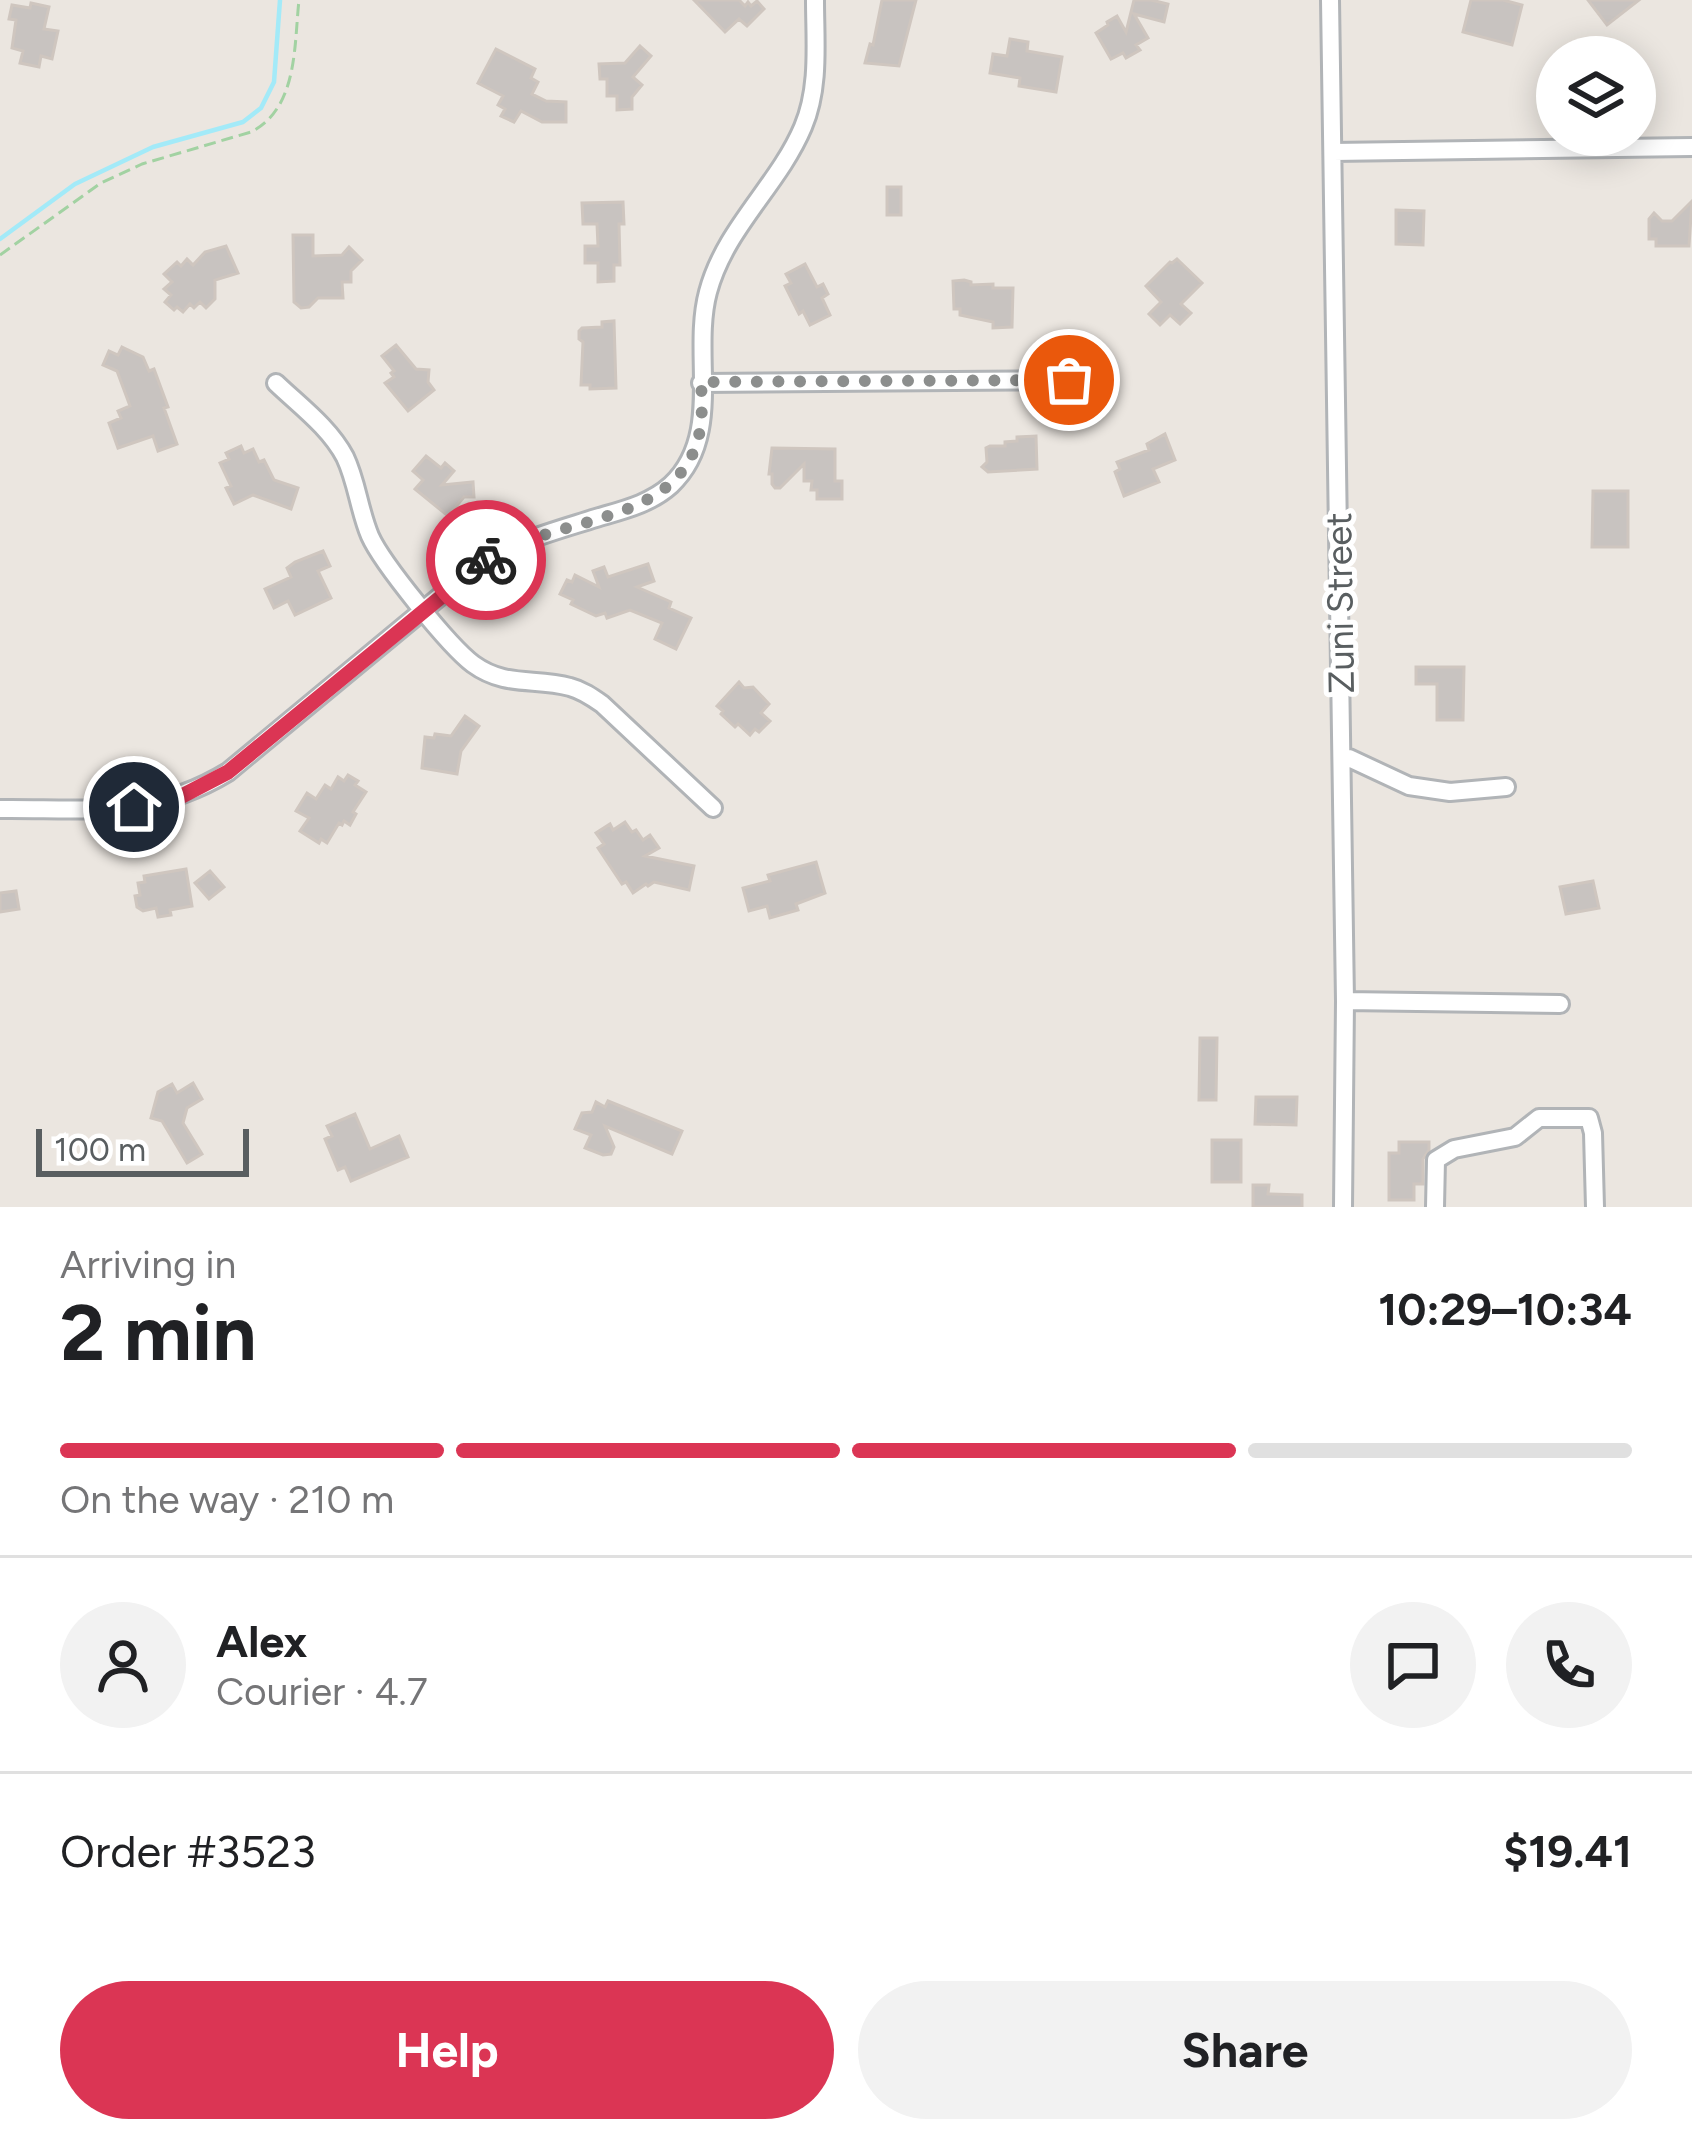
<!DOCTYPE html>
<meta charset="utf-8">
<style>
:root{--surface:#fff;--page:#f2f2f2;--text:#202124;--muted:#757577;--line:#e0e0e0;--accent:#db3554}
body{margin:0;font-family:Figtree,sans-serif;background:var(--page);color:var(--text);height:100vh;display:flex;flex-direction:column;font-size:45px;white-space:nowrap}
*{box-sizing:border-box;margin:0}
p{font-size:39px;color:var(--muted)}
.icon{flex:none;width:66px;height:66px;fill:none;stroke:currentColor;stroke-width:2;stroke-linecap:round;stroke-linejoin:round}
.map{position:relative;height:1207px;overflow:hidden}
.drawer{display:flex;flex-direction:column;background:var(--surface);flex:1}
.drawer>*{flex:none}
.fabs{position:absolute;left:1536px;top:36px;display:grid;gap:24px}
.fabs a{display:grid;place-items:center;width:120px;height:120px;border-radius:50%;background:var(--surface);box-shadow:0 6px 30px #0003;font-size:60px}
.scale{position:absolute;left:36px;bottom:30px;width:213px;box-sizing:border-box;padding-left:12px;border:6px solid #595e60;border-top:0;font-size:33px;line-height:42px;white-space:nowrap;color:#595e60;-webkit-text-stroke:9px #fff;paint-order:stroke}
.pin{position:absolute;display:grid;place-items:center;width:102px;height:102px;color:#fff;margin:-51px;border:6px solid #fff;border-radius:50%;box-shadow:0 3px 12px #0007}
.courier{position:absolute;display:grid;place-items:center;width:120px;height:120px;margin:-60px;border:9px solid #db3554;border-radius:50%;background:#fff;color:#222;box-shadow:0 3px 15px #0007}
.overview em{font-style:normal;font-weight:700}
.overview div{display:flex;flex-direction:column-reverse}
.overview{display:flex;align-items:center;justify-content:space-between;height:204px;padding:0 60px}
h1{font-size:78px;font-weight:700;line-height:90px}
.bar{display:grid;grid-template-columns:repeat(4,1fr);gap:18px 12px;align-content:center;height:144px;padding:0 60px}
.bar i{height:15px;border-radius:9px;background:var(--line)}
.bar .selected{background:var(--accent)}
.bar p{grid-column:span 4}
.line{display:flex;align-items:center;gap:30px;padding:0 60px;border-top:3px solid var(--line)}
.line div{flex:1}
.round{display:grid;place-items:center;flex:none;width:126px;height:126px;border-radius:63px;background:var(--page)}
.action{display:flex;gap:24px;margin-top:auto;padding:24px 60px}
.action a{flex:1;height:138px;border-radius:72px;background:var(--accent);color:#fff;font-size:48px;font-weight:700;line-height:138px;text-align:center}
.action a+a{background:var(--page);color:var(--text)}
.map>svg:first-child{display:block}
.lines{fill:none;stroke-linecap:round;stroke-linejoin:round}
.stream{stroke:#a3eaf8;stroke-width:4.5}
.building{fill:#c8c3c0;stroke:#cfc6bf;stroke-width:3}
.minor-casing{stroke:#b1b4b7;stroke-width:22}
.path{stroke:#a2d2a2;stroke-width:3;stroke-dasharray:12 6;stroke-linecap:butt}
.minor{stroke:#fff;stroke-width:16}
.done{stroke:#8c8e8d;stroke-width:12;stroke-dasharray:0 21.6}
.route{stroke:#db3554;stroke-width:15}
.labels{text-anchor:middle;dominant-baseline:central;stroke-width:10;stroke-linejoin:round;paint-order:stroke}
.street-label{font-size:36px;fill:#595e60;stroke:#fff}
</style>
<div class="map">
<svg width="1692" height="1207" viewBox="0 0 1692 1207">
<rect width="100%" height="100%" fill="#ebe6e0"/>
<g class="lines">
<path class="stream" d="M0,239L75,184L153,147L243,122L261,108L274,82L280,0"/>
</g>
<path class="building" d="M694,0H739L745,6L748,2L751,6L757,1L764,9L747,26L739,19L725,32Z
M882,0H916L899,66L865,63L870,44L873,45Z
M1134,0H1151L1168,4L1164,22L1134,14L1148,38L1136,45L1140,50L1126,58L1123,53L1111,59L1096,33L1108,25L1107,22L1117,16L1126,32Z
M1471,0H1503L1522,5L1512,45L1463,32Z
M1588,0H1639L1607,25Z
M31,3L49,7L44,29L58,31L52,59L41,56L39,67L20,63L23,51L12,48L16,20L9,19L12,5L30,8Z
M1010,39L1028,42L1027,51L1062,57L1056,92L1019,86L1020,78L990,73L993,54L1007,56Z
M640,46L651,56L633,77L642,85L632,97V109L617,110V96H607V79H600L599,64L625,63Z
M496,49L535,69L531,78L538,82L532,94L546,101L566,102V122H542L521,111L514,122L501,116L505,109L498,105L503,96L478,83Z
M887,187H901V215H887Z
M1692,201L1689,246H1656V239H1649V219L1654,213L1662,221H1672Z
M623,202L624,224H619L620,265H614V281L598,282V263H585V246H598L597,224H583L582,203Z
M1396,210L1424,211L1423,245L1396,244Z
M293,235H313V256L342,255L349,247L362,260L351,271V282H342L343,298H318L309,307L301,308L294,302Z
M226,246L238,273L215,280V299L206,308L200,302L194,308L190,304L183,312L177,307L174,310L165,302L171,295L164,289L172,282L164,274L177,262L181,266L187,259L193,265L205,252Z
M1177,259L1202,283L1181,304L1191,313L1180,324L1170,315L1160,325L1149,314L1161,302L1146,286L1170,262L1172,263Z
M805,264L817,287L823,284L828,294L822,298L830,315L810,325L803,311L799,314L785,286L791,283L786,274Z
M964,280L971,282V285L993,284V288H1013L1012,327L993,328V322L960,315V309H954L953,281Z
M614,321L616,388L590,389V385H581L583,342L579,339V331L582,328L602,327V322Z
M396,345L416,369L429,370L428,382L434,390L408,411L385,383L394,377L391,373L394,371L382,356Z
M122,347L143,357L149,371L154,369L168,407L164,408L177,444L158,451L153,436L118,448L109,423L121,418L118,411L130,406L117,371L103,365L109,351L118,355Z
M1165,434L1175,460L1153,469L1159,482L1124,496L1115,472L1120,469L1117,462L1149,450L1147,444Z
M1036,436L1037,469L988,472L982,467L987,462L986,448L990,446H1005V442L1017,441V437Z
M241,446L244,453L253,449L259,462L264,460L274,480L298,488L291,509L253,495L234,504L226,488L231,486L220,463L229,459L226,453Z
M772,448L835,449V481H842V499H817V490H811L812,481H804V464L780,488H775L772,484V474H769Z
M426,456L441,468L445,463L454,471L442,485L473,482L474,497H464L448,516L415,489L423,480L413,471Z
M1593,491H1628V547H1592Z
M323,551L330,566L318,571L331,598L295,615L288,601L274,608L265,589L291,577L287,568L295,562Z
M648,564L654,581L637,587L671,602L669,608L691,618L676,649L655,639L662,623L630,610L607,618L605,613L596,616L571,604L573,600L560,594L567,580L572,582L575,575L599,587L593,571L604,567L608,577Z
M1416,667H1464L1463,720H1437V684H1416Z
M739,682L744,688L753,687L769,704L761,713L770,721L759,732L755,729L750,735L738,724L735,727L721,714L723,711L717,706Z
M465,716L479,726L461,751L457,774L422,768L425,737L434,738L435,734L451,736Z
M348,775L358,781L355,785L366,792L353,812L356,814L350,825L344,821L342,825L339,823L327,843L321,839L319,843L300,831L309,818L296,811L307,793L316,799L325,785L331,789L338,777L344,781Z
M625,822L632,832L636,830L643,840L650,835L659,848L645,856L694,866L689,890L654,882L648,886L646,884L633,893L626,882L622,884L598,848L604,844L596,833L610,824L613,830Z
M816,862L825,893L796,904L798,910L770,918L767,906L749,911L743,888L770,881L768,875Z
M186,869L192,906L170,910L171,915L158,917L156,908L143,911L137,907L135,896L140,895L138,883L145,882L144,876Z
M210,871L224,887L209,899L195,883Z
M1593,881L1599,908L1566,914L1560,887Z
M16,891L19,909L0,912V893Z
M1200,1038H1217L1216,1100H1199Z
M193,1083L202,1099L187,1108L183,1123L202,1154L187,1163L162,1121L151,1118L158,1092L172,1084L177,1093Z
M1256,1097H1297L1296,1125L1255,1124Z
M608,1101L682,1131L672,1154L605,1126L614,1147L611,1154L603,1155L585,1148L591,1135L575,1129L582,1113L592,1112L596,1102L605,1107Z
M355,1114L370,1149L399,1136L408,1157L351,1181L345,1167L338,1170L325,1139L332,1136L327,1126Z
M1212,1140H1241V1182H1212Z
M1399,1142H1429V1150L1423,1159V1184H1414V1200H1389V1153H1399Z
M1253,1185H1269L1268,1194L1302,1195V1207H1253Z"/>
<g class="lines">
<defs>
<path id="minor" d="M1330,0L1345,1001L1343,1207
M1333,152L1692,147
M276,383C300,406 329,427 345,457C357,482 359,510 370,536C382,563 449,646 473,664C506,688 535,677 570,687C582,690 592,697 602,704L713,808
M701,383L1098,380
M1342,758H1349L1409,786L1450,792L1506,787
M0,809C86,808 151,819 228,772L478,565C515,541 555,531 596,518C623,510 650,504 671,485C724,435 691,355 708,292C725,228 778,186 803,127C820,87 815,42 815,0
M1345,1001L1560,1004
M1435,1207L1436,1160L1454,1149L1515,1137L1539,1118H1589L1593,1133L1595,1207"/>
</defs>
<use href="#minor" class="minor-casing"/>
<path class="path" d="M0,255L101,183L142,164L251,132C298,108 294,46 299,0"/>
<use href="#minor" class="minor"/>
</g>
<g class="lines">
<path class="done" d="M486,560C552,516 674,527 698,439C703,421 702,401 701,382L1069,380"/>
<path class="route" d="M134,807L180,797L228,772L486,560"/>
</g>
<g class="labels">
<g class="street-label">
<text transform="translate(1340 603) rotate(-91)">Zuni Street</text>
</g>
</g>
</svg>
<div class="fabs">
<a><svg class="icon" aria-label="layers" viewBox="0 0 24 24"><path d="M12 4l9 5-9 5-9-5zM3 14l9 5 9-5"/></svg></a>
</div>
<div class="scale">100 m</div>
<div class="pin" style="left:1069px;top:380px;background:#ea580c"><svg class="icon" aria-label="bag" viewBox="0 0 24 24"><path d="M5 8h14l-1 12H6zM9 8a3 3 0 0 1 6 0"/></svg></div>
<div class="pin" style="left:134px;top:807px;background:#1f2937"><svg class="icon" aria-label="home" viewBox="0 0 24 24"><path d="M3 11l9-7 9 7M6 9v11h12V9"/></svg></div>
<div class="courier" style="left:486px;top:560px"><svg class="icon" aria-label="bike" viewBox="0 0 24 24"><circle cx="6" cy="16" r="4"/><circle cx="18" cy="16" r="4"/><path d="M6 16l4-8h5l3 8M10 8l3 8H6M13 5h3"/></svg></div>
</div>
<section class="drawer">
<div class="overview"><div><h1>2 min</h1><p>Arriving in</p></div><em>10:29–10:34</em></div>
<div class="bar"><i class="selected"></i><i class="selected"></i><i class="selected"></i><i></i><p>On the way · 210 m</p></div>
<div class="line" style="height:216px"><a class="round"><svg class="icon" aria-label="person" viewBox="0 0 24 24"><circle cx="12" cy="8" r="4"/><path d="M4 21q1-7 8-7t8 7"/></svg></a><div><b>Alex</b><p>Courier · 4.7</p></div><a class="round"><svg class="icon" aria-label="chat" viewBox="0 0 24 24"><path d="M4 5h16v11H9l-5 4z"/></svg></a><a class="round"><svg class="icon" aria-label="phone" viewBox="0 0 24 24"><path d="M5 4h4l2 5-3 2q2 4 5 5l2-3 5 2v4C11 20 4 13 5 4z"/></svg></a></div>
<div class="line" style="height:156px"><div>Order #3523</div><b>$19.41</b></div>
<div class="action"><a>Help</a><a>Share</a></div>
</section>
